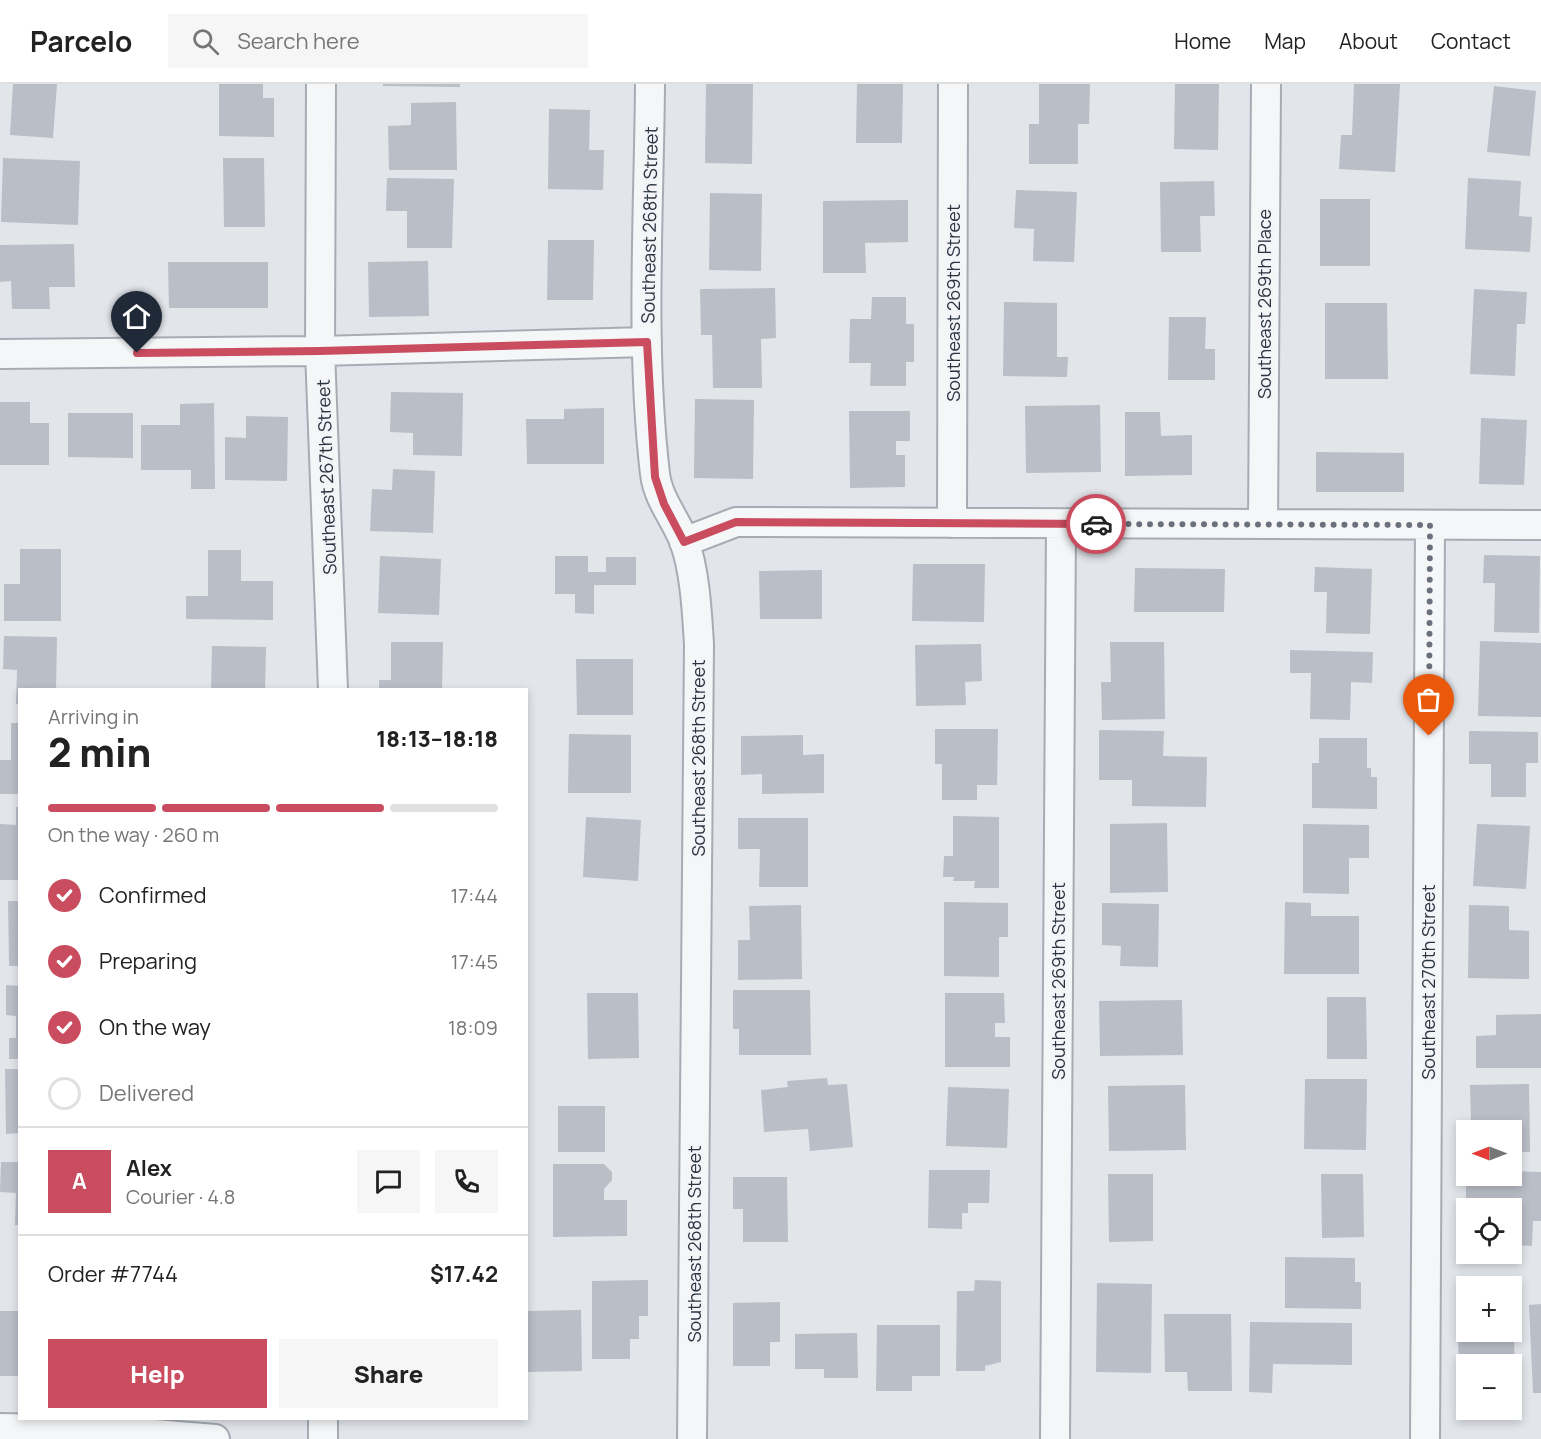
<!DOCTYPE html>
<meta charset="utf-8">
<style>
:root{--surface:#fff;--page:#f6f6f6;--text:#222;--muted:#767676;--line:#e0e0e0;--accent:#ca4c5f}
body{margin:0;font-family:Manrope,sans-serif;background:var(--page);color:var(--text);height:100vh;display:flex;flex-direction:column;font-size:22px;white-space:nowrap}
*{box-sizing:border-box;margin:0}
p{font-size:20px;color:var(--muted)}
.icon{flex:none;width:33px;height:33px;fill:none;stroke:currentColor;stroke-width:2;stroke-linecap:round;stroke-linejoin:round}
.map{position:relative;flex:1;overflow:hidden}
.sheet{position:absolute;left:18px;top:604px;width:510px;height:732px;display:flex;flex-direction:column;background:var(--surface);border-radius:0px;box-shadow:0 3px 9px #0003}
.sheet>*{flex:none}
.needle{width:39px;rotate:270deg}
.buttons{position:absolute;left:1456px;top:1036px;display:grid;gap:12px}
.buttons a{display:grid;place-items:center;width:66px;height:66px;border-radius:0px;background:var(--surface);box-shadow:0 3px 9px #0003;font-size:30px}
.pin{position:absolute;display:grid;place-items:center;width:51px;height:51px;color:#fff;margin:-62px -26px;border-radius:50% 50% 50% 0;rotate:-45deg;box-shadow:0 0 6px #0007}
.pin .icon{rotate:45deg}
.courier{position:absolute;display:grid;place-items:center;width:60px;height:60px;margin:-30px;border:4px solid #ca4c5f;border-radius:50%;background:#fff;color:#222;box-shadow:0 2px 8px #0007}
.headline em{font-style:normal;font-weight:800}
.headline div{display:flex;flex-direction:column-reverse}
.headline{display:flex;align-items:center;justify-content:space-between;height:102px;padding:0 30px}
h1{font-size:39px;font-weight:800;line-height:45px}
.bar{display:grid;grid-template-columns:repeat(4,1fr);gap:9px 6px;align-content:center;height:72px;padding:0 30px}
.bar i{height:8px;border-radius:4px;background:var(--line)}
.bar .active{background:var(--accent)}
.bar p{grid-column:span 4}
.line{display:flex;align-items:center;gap:15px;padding:0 30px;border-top:2px solid var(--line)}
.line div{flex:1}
.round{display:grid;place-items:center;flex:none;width:63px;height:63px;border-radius:0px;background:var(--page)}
ol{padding:0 30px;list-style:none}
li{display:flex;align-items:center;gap:18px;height:66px}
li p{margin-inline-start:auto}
li .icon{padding:6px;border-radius:50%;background:var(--accent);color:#fff;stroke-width:4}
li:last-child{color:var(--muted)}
li i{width:33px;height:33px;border:3px solid var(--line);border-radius:50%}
.primary-button{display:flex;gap:12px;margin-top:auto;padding:12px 30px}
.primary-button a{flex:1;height:69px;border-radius:0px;background:var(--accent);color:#fff;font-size:24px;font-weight:800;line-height:69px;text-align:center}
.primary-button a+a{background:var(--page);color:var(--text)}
header{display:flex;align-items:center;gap:36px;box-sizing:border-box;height:84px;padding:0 30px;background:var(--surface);border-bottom:2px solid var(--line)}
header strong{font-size:28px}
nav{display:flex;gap:33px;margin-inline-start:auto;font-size:21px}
.search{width:420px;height:54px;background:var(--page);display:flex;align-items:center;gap:15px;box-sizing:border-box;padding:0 21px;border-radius:0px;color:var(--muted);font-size:22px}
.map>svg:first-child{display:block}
.building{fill:#b9bec7}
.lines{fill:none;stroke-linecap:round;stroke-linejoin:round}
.street-casing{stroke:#a7acb4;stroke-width:32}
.street{stroke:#f5f6f8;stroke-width:28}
.done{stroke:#6b717c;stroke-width:6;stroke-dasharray:0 10.8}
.route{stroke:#ca4c5f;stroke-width:8}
.labels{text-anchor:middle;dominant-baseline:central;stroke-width:4.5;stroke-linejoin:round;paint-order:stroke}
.street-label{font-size:18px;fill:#2b3341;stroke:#f2f4f7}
</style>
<header>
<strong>Parcelo</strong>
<div class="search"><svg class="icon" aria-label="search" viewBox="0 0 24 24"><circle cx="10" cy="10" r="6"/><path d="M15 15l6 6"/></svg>Search here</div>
<nav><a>Home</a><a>Map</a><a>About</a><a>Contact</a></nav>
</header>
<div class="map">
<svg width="1541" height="1355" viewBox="0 0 1541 1355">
<rect width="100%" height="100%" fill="#e2e5ea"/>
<path class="building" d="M13,0H57L53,54L10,51Z
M219,0H263V14H274V53L219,52Z
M383,0H460V3L383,2Z
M706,0H753L752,80L705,79Z
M857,0H903L902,59H856Z
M1039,0H1090L1089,40H1078V80H1029V40H1039Z
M1175,0H1219L1218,66L1174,65Z
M1354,0H1400L1395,88L1339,85L1341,51H1352Z
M1494,2L1536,7L1530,72L1487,68Z
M456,18L457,86H389L388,42L411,41V19Z
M549,25L590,26L589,66H604L603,106L548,105Z
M3,74L80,77L78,141L1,138Z
M223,74H264L265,143H224Z
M387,94L454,95L452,164H407V127H386Z
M1468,94L1521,97L1519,132L1532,133L1530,168L1465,165Z
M1214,97L1215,132H1200L1201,168H1161L1160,98Z
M1016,106L1077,108L1074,178L1033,177L1034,145L1014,144Z
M710,109L762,110L761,187L709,186Z
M1320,115H1370V182H1320Z
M908,116V158L865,159L866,189H823V117Z
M548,156H594L593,216H547Z
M74,160L75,203H49L50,225H12L11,197L0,198V161Z
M428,177L429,232L369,233L368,178Z
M168,178H268V224H169Z
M775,204L776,254L761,255L762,304H713L712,251H701L700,205Z
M1474,205L1527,208L1525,240H1517L1515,292L1470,290Z
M872,213H906V240H914V278H906V302H870L871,279H849L850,235H871Z
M1004,218L1057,219V273H1068L1067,293L1003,292Z
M1325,219H1387L1388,295H1325Z
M1169,233H1206L1205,265H1215V296H1168Z
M391,308L463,309L462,372L413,371V349L390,348Z
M695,315L754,316L753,395L694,394Z
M0,318H30V339H49V381H0Z
M214,319L215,405H191V386H141V341H180V320Z
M1100,321L1101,388L1026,389L1025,322Z
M604,324V380H527L526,335H564V325Z
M849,327H910V357H896V371H905V403L850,404Z
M1125,328H1160L1161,352L1192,351V391L1125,392Z
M68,329H133V374L68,373Z
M246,332L288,333L287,397L225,396V353L246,354Z
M1481,334L1527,336L1524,401L1479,400Z
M1316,368L1404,369V408H1316Z
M393,385L435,387L433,449L370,447L372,405L392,406Z
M20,465H61V537H4V500H20Z
M208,466H241V497H273V536L186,535V512H208Z
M1484,471L1540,472L1539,549L1494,548L1495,499H1483Z
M380,472L441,475L439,531L378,529Z
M555,472H588V488H606V473H636V501H594V530L575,529V510H555Z
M913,480H985L984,538L912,537Z
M1315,483L1372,485L1370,550L1326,549L1327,508H1314Z
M1135,484L1225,485L1224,528H1134Z
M822,486V535H760L759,487Z
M4,552L57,553L56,606H20V620H16L17,586L3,585Z
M1480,557L1541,559V633L1478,632Z
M391,558H443L442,606H379V596H391Z
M1110,558H1164L1165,635L1102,636L1101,598H1111Z
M981,560L982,597L965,598L966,621L916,622L915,561Z
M212,562L266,563L265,606H211Z
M1290,566L1373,568L1372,599L1351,598L1350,636L1310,635L1311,589H1290Z
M576,575H633V631H577Z
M11,639H20V710H0V676H11Z
M935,645H998L997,701H977V716H942V680H935Z
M1099,646L1164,647L1163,672L1207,673L1206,723L1132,722V696H1099Z
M1469,647L1538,648V679H1526V713H1491V680H1469Z
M569,650L631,651V709H568Z
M803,651V671L824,670V709L762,710V690L741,691V652Z
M1319,654H1367V684H1371V693H1377V725L1312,724V679H1319Z
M16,723H20V796H0V740L16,741Z
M953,732L999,733V804H974L975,797H953L954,793H943L944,772H953Z
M586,733L641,736L638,797L583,793Z
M738,734H808V803H759L760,765H738Z
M1167,739L1168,808L1110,809V740Z
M1303,740L1369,741V774H1349V810L1303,809Z
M1477,740L1530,742L1526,805L1473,802Z
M8,817H20V882H9Z
M944,818L1008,819V853H999V893L944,892Z
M1285,818L1311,819V832H1359V890H1284Z
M1102,819L1159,820L1158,883L1120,882L1121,862L1102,861Z
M801,821L802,895L738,896V856H750L749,822Z
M1469,821L1509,822V846L1529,847V895L1468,894Z
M6,901L20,902V975H9V954H16V932L6,931Z
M733,906H810L811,971H739V945H733Z
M587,909H638L639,974L588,975Z
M945,909H1004L1005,939H995V953H1010V983H945Z
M1327,913H1366L1367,975H1327Z
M1182,916L1183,971L1100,972L1099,917Z
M1541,930V984H1476V952L1496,951V931Z
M5,985H20V1049L6,1050Z
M827,994L828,1001L847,1000L853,1063L810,1067L808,1045L764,1048L761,1006L788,1003L787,997Z
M1305,995H1367L1366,1066L1304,1065Z
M1529,1000L1530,1068H1512V1047H1490L1489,1036H1471L1470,1001Z
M1185,1001L1186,1066L1109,1067L1108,1002Z
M948,1003L1009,1005L1007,1064L946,1062Z
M558,1022H605V1068H558Z
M1,1078H20V1141H15L16,1109L0,1108Z
M553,1080H604L612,1088V1096L604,1105V1116H627V1152L553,1153Z
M929,1086H990L989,1119H968V1129H962V1145L928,1144Z
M1512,1087L1541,1088V1137H1533L1532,1162L1512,1161V1125H1491V1120H1466V1092H1512Z
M1108,1090H1153V1157L1109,1158Z
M1321,1090H1363L1364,1153L1322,1154Z
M733,1093H787L788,1158H743V1125H733Z
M1285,1173L1355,1174V1198H1361V1225L1285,1224Z
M648,1196V1232H639V1255H630V1275H592V1197Z
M975,1196L1001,1197V1278L985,1282V1287H956L957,1207H974Z
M1097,1199L1152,1200L1151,1289L1096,1288Z
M780,1218V1258H770V1282H733V1219Z
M1541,1220V1309H1533L1529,1221Z
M581,1226L582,1287L526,1288V1227Z
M0,1227H20V1292H0Z
M1164,1230H1231L1232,1307H1188L1187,1288H1165Z
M1250,1238L1352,1239V1281L1273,1280L1272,1309L1249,1308Z
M877,1241H940V1292H912V1307H876Z
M1514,1248L1515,1304H1512V1281H1467V1305H1459L1458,1249Z
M857,1249L858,1294H824V1285H795V1250Z"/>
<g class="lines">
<defs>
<path id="street" d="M321,0L320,267L333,606
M650,0C649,129 640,262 655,390C658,415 675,434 684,457C695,486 697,529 699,560L692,1355
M0,270L320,267L647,258
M952,439L953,0
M1263,440L1266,0
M684,458L736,438L1541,441
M0,1344L104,1346L215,1355
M323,1355V1335
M1055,1355L1061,440
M1425,1355L1430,441"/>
</defs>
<use href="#street" class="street-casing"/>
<use href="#street" class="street"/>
</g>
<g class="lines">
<path class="done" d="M1096,440L1430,441L1429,652"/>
<path class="route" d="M137,269L320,267L647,258L655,393L664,420L684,458L736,438L1096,440"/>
</g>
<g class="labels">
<g class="street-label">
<text transform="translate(649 141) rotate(-89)">Southeast 268th Street</text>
<text transform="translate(953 219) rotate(-90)">Southeast 269th Street</text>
<text transform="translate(1264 220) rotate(-90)">Southeast 269th Place</text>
<text transform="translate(326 393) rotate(-92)">Southeast 267th Street</text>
<text transform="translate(698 674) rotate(-90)">Southeast 268th Street</text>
<text transform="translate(1058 897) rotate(-90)">Southeast 269th Street</text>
<text transform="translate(1428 898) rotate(-90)">Southeast 270th Street</text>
<text transform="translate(694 1160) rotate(-90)">Southeast 268th Street</text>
</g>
</g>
</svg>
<div class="buttons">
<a><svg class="needle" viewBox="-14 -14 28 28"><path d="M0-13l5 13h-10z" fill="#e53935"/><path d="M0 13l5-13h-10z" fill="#767676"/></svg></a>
<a><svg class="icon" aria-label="locate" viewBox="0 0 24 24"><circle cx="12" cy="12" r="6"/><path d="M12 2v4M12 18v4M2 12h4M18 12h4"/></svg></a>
<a>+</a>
<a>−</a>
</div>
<div class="pin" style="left:1429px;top:652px;background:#ea580c"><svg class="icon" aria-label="bag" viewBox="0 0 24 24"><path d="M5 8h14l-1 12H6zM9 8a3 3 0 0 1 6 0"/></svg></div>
<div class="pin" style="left:137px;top:269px;background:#1f2937"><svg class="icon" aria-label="home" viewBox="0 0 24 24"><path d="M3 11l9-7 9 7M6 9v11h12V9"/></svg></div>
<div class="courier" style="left:1096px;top:440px"><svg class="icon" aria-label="car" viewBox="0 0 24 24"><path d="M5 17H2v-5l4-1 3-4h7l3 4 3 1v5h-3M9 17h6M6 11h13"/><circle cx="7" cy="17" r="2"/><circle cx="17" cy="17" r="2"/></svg></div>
<section class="sheet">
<div class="headline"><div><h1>2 min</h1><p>Arriving in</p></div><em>18:13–18:18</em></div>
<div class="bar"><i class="active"></i><i class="active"></i><i class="active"></i><i></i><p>On the way · 260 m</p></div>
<ol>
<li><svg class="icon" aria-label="check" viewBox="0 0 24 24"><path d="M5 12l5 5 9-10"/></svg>Confirmed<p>17:44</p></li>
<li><svg class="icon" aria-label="check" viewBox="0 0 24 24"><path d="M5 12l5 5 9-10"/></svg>Preparing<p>17:45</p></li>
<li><svg class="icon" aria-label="check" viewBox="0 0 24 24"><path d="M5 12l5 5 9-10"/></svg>On the way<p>18:09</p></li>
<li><i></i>Delivered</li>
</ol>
<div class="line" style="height:108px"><b class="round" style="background:var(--accent);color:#fff">A</b><div><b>Alex</b><p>Courier · 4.8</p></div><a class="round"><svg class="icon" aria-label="chat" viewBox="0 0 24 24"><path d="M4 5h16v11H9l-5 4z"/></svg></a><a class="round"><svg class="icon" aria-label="phone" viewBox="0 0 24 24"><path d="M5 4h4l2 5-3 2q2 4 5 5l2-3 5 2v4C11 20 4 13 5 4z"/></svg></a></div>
<div class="line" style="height:78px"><div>Order #7744</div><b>$17.42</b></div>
<div class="primary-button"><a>Help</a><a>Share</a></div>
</section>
</div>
